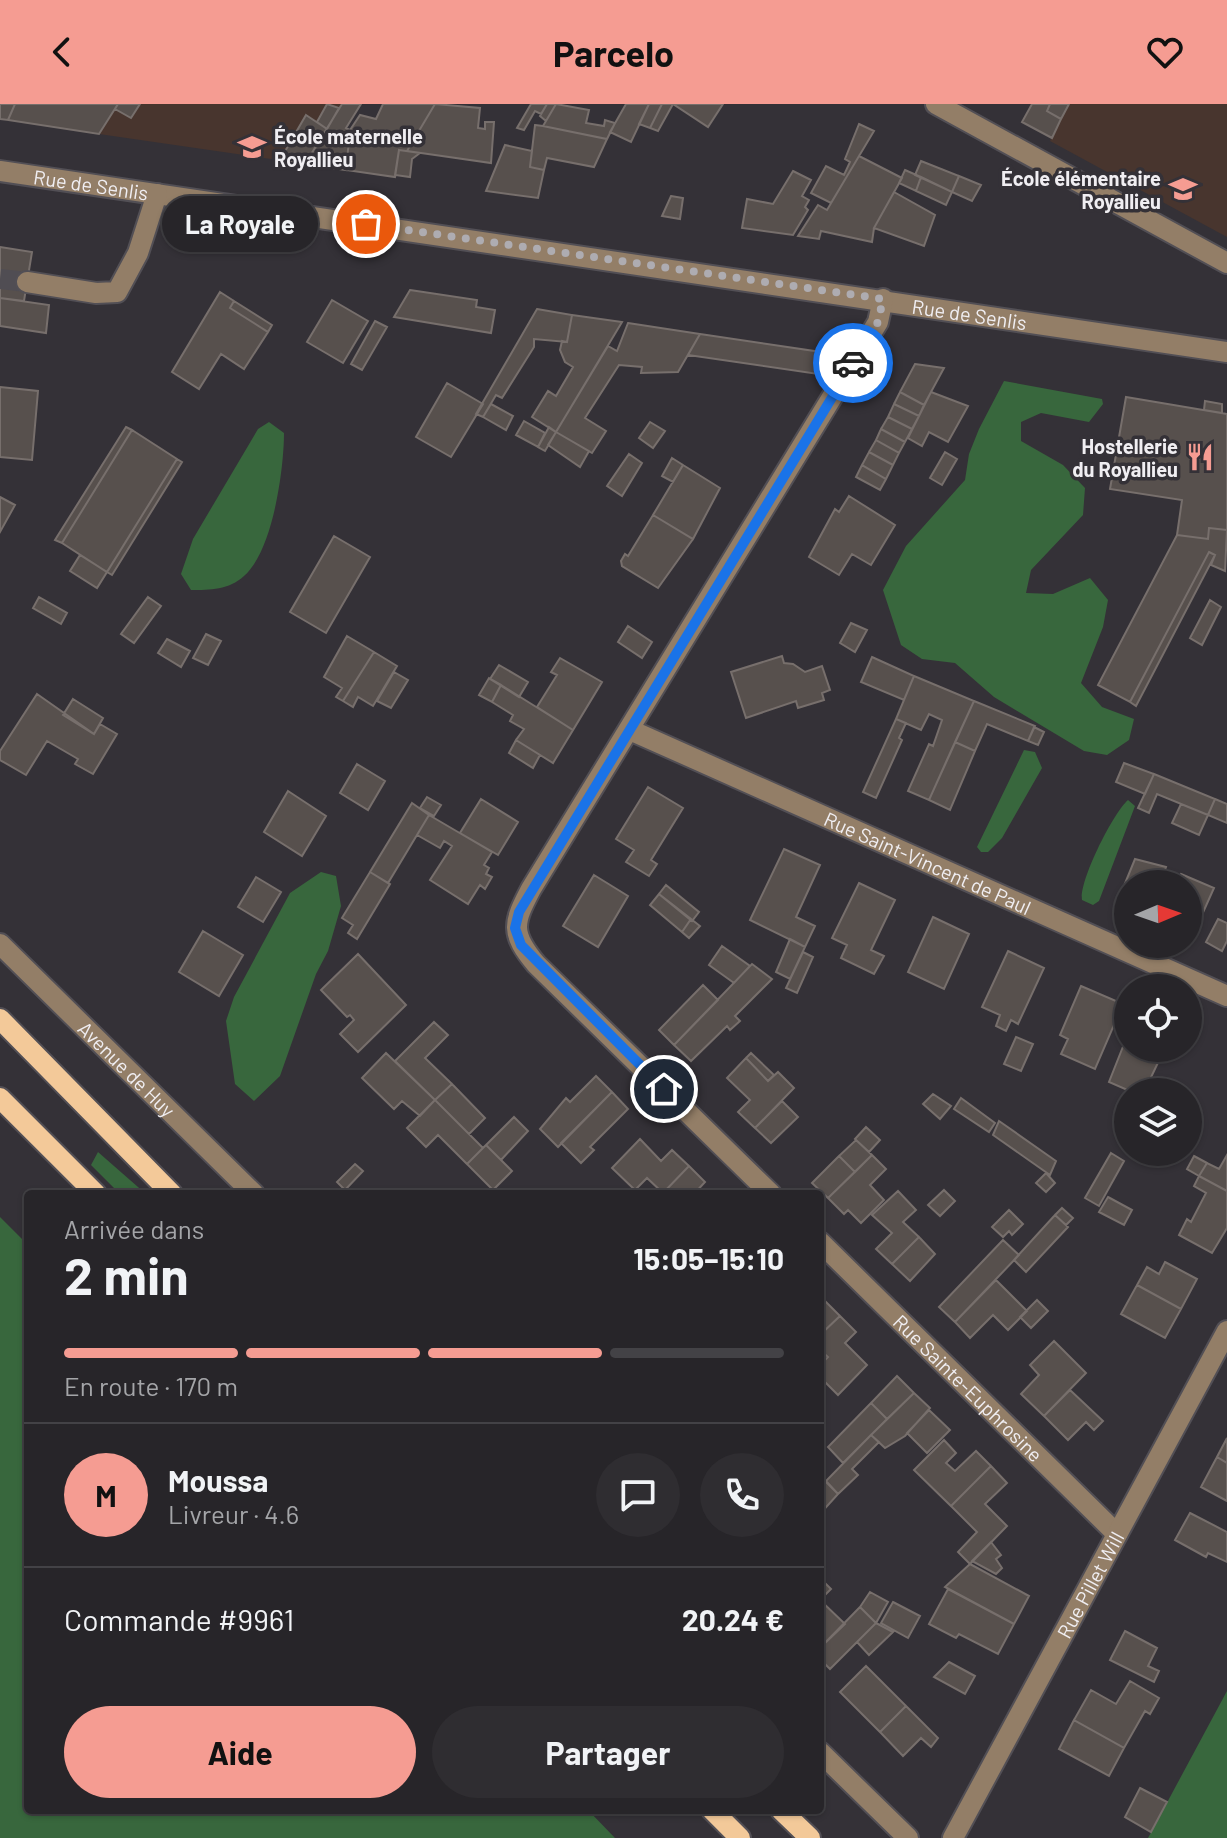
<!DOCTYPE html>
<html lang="fr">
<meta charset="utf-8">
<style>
:root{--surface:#272529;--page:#2f2d31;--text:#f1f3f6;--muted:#a4a5a8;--line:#434246;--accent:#f59c92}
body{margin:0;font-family:Barlow,sans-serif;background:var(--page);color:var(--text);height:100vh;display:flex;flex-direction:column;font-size:30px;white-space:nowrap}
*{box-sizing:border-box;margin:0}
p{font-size:26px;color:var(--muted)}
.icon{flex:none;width:44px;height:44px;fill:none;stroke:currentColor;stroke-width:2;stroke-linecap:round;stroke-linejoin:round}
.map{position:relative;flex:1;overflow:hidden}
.drawer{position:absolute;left:24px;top:1086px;width:800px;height:624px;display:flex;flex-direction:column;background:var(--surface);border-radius:8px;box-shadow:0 2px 6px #0004,0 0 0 2px var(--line)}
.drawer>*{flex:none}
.needle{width:52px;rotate:88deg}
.buttons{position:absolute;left:1114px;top:766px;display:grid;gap:16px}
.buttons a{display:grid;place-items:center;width:88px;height:88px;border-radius:50%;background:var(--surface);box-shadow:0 2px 6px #0004,0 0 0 2px var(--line);font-size:40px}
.pin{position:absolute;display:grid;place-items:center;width:68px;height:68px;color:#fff;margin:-34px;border:4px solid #fff;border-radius:50%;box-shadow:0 2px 8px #0007}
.courier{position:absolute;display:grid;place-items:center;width:80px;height:80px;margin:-40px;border:6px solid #1a73e8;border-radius:50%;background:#fff;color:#222;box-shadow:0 2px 10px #0007}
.bubble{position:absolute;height:56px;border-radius:28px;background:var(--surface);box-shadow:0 2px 6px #0004,0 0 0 2px var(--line);font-size:26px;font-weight:700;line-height:56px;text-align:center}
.headline em{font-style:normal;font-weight:700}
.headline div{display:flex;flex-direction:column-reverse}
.headline{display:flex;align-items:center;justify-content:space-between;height:136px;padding:0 40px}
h1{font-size:52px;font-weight:700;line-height:60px}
.bar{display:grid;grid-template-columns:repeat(4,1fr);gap:12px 8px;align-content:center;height:96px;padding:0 40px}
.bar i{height:10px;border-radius:6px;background:var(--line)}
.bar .on{background:var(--accent)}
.bar p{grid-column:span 4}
.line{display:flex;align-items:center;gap:20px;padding:0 40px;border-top:2px solid var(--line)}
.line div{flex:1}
.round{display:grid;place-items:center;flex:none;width:84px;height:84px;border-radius:42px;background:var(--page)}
.primary-button{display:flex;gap:16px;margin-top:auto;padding:16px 40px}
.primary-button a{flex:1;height:92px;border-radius:48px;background:var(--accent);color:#111;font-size:32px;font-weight:700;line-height:92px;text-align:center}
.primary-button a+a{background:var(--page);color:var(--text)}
header{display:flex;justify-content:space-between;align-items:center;height:104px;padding:0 40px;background:var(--accent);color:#111;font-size:36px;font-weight:700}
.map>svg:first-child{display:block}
.education{fill:#48352e}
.green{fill:#38673d}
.building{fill:#57504d;stroke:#776f6c;stroke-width:2}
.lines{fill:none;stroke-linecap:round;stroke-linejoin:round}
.minor-tunnel{stroke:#504d53;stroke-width:20;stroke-dasharray:20 10;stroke-linecap:butt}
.minor-casing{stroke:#524f55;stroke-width:24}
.major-casing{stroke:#524f55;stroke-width:24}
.minor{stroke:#937e67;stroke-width:20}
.major{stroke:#f3c999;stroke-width:20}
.done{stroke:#aeacb1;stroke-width:8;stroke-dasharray:0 14.4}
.route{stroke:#1a73e8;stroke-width:10}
.labels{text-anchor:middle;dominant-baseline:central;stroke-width:7;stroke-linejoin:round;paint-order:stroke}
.poi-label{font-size:20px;font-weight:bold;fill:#f0eef2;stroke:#343137;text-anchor:end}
.street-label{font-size:20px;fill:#f0eef2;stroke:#343137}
</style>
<header><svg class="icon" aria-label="back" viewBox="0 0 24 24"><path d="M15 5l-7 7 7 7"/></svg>Parcelo<svg class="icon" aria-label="heart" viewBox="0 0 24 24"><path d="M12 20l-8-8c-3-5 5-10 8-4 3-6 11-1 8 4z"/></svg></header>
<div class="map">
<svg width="1227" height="1734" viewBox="0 0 1227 1734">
<rect width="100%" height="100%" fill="#343137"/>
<path class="education" d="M118,0H342L305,60L99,30Z
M1069,0H1227V133L1050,37Z"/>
<path class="green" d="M1004,277L1102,295L1103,300L1089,318L1041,309L1021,318V337L1063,361L1085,384L1083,411L1031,466L1026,489L1053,490L1090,474L1108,496L1103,523L1081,579L1102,603L1134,615L1129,636L1107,651L1084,647L994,593L955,559L922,555L901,541L883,486L906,442L965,376L969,350L979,325Z
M269,318L284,329C284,365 273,447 244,472C229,486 210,486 191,486L181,470L193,435L258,325Z
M1024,646L1035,648L1042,664L1002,734L988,748H981L977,743Z
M1128,696L1135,702L1099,797L1093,801L1082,796C1079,777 1113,709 1128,696Z
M321,768L336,772L341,802L328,847L316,870L280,972L254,997L235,980L226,917L234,893L290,789Z
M98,1048L146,1090H120L91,1061Z
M0,1113L28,1141V1706H588L615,1734H0Z
M1227,1587V1734H1148Z"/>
<path class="building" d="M0,0H15L8,16L0,15Z
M15,0H118L99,30L8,16Z
M118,0H140L131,14L115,5Z
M327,0L339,4L327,25L317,18Z
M342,0H361L346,24L350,26L346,66L305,60Z
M383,0H435L407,47L399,46L395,73L346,66L350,26L360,11L376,15Z
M435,0L480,4L478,24L485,25V18H494L491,59L407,47Z
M531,0H547L541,10L535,7L524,26L517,24Z
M547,0H556L546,17L540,12Z
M556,0L589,6L586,19L604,22L605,16L615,19L607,35L543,22Z
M626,0H649L631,38L610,28Z
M649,0H662L650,24L639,20Z
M662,0H673L658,27L650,24Z
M673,0H723L708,23Z
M1032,0H1050L1047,7L1061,15L1052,34L1022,18Z
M1050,0H1069L1061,15L1047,7Z
M306,11L327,25L305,60L280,56Z
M859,20L874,27L831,99L811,89L826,62L844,71L850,58L845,55Z
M535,21L543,22L607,35L594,63L547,54L544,66L530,63Z
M505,41L532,47L530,63L544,66L538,94L486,87Z
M399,46L420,49L412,55L410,73L395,71Z
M859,52L902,74L874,124L872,138L821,127L819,135L798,132L818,101L827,106Z
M921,57L959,72L952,88L915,71Z
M905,66L921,73L916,87L899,79Z
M793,67L811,76L802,92L809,96L805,103L808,106L793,131L742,124L747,95L773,100Z
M959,72L981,81L972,97L952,88Z
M921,73L952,88L946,101L916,87Z
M894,88L935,111L924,142L874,124Z
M671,92L683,94L680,115L662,112Z
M0,143L32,148L24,197L0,194Z
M410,186L477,196L476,203L495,206L491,229L394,213Z
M220,188L234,197L230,204L268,228L244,265L221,250L199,285L172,268Z
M0,194L49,201L46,229L0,222Z
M332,196L368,217L343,259L307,238Z
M234,197L272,221L268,228L230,204Z
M537,205L572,211L567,238L534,235V243L502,294L496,291L483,313L476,310Z
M572,211L622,218L556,328L532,313L548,287L556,292L573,263L565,258L560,246L562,237L567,238Z
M375,217L387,223L362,266L351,260Z
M628,219L700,230L678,268L641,269L642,263L619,261L585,314L606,327L592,349L556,328L608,242L617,247Z
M700,230L821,248L826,257L818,270L688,251Z
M915,260L944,264L924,301L900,288Z
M447,279L483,300L451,353L416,333Z
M0,283L38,287L32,356L0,353Z
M900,288L924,301L919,312L894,300Z
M931,288L968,302L948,338L929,328L922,342L908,334Z
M1126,293L1227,310V426L1209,424L1208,435L1177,431L1182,396L1110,385Z
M1205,297L1222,300V309L1204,306Z
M491,300L513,312L506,326L483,313Z
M894,300L919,312L912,325L888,313Z
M888,313L912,325L905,338L881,325Z
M524,317L545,329L538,343L516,331Z
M650,318L665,327L653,344L639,334Z
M126,323L132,326L62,439L55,436Z
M549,323L556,328L545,347L538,343Z
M881,325L905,338L899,349L876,336Z
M132,326L177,355L107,468L62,439Z
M556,328L589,347L580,363L548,341Z
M876,336L899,349L893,361L869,348Z
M869,348L893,361L886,375L862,361Z
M945,348L957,355L942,381L930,374Z
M629,350L642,359L622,392L607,382Z
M672,354L683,361L673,378L662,372Z
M177,355L182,358L112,471L107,468Z
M683,361L720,384L693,435L653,411Z
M862,361L886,375L880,386L856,373Z
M849,392L895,421L871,461L852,450L839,471L809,453L835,405L839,408Z
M0,393L15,401L0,428Z
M653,411L693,435L658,484L622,462L621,457L625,450L628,452Z
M1209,424L1227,426L1225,467L1211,461L1215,451L1209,448L1130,598L1098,581L1177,431L1208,435Z
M334,432L370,453L326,529L290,508Z
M1209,448L1215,451L1136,602L1130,598Z
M80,451L107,468L97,484L70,467Z
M39,493L67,509L61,520L33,504Z
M148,493L161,502L134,539L121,530Z
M1210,496L1221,503L1202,541L1190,534Z
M851,519L867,526L855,548L840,539Z
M628,522L652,538L642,554L618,538Z
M206,530L221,537L208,561L193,554Z
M347,532L374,548L343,597L336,593L342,584L324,573Z
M167,535L190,547L181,563L158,549Z
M374,548L397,562L373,602L358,593L353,603L343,597Z
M782,552L784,559L793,560L805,568L822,562L830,586L822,589L824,596L798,604L796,597L746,614L731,568Z
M872,553L914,572L904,596L861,578Z
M560,554L602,578L573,626L537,603L557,571L551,568Z
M499,561L528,578L519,593L490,575Z
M394,568L408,576L391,604L377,597Z
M914,572L974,597L929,696L908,687L929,640L933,642L942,616L929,610L921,626L896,615Z
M489,574L501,581L492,598L479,591Z
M501,581L573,626L553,659L516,636L524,625L510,617L513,611L492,598Z
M37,590L94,630L100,620L117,630L93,670L75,660L78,655L47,637L26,671L0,656V647Z
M73,595L103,614L94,630L63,611Z
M974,597L1035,622L1028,637L987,620L975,647L955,638Z
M896,615L906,619L899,634L902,636L876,694L863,688Z
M1034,623L1044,628L1038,641L1028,637Z
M516,636L540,651L533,664L509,649Z
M955,638L975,647L950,706L929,696Z
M1124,659L1154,670L1145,690L1116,678Z
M357,660L385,677L368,706L340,689Z
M1154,670L1215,695L1208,711L1157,690L1149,709L1138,704Z
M648,683L683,704L651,756L657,760L649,772L626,758L634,746L616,735Z
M288,687L326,712L302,752L264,728Z
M427,693L441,701L434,712L420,704Z
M481,695L518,718L498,751L460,729Z
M1215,695L1227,700V719L1208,711Z
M412,699L429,711L388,779L370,768Z
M1181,700L1208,711L1199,731L1172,719Z
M429,711L492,748L484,761L489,764L486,770L492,773L485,785L480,781L468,800L430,776L452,742L444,737L440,744L417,731Z
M784,745L820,761L796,813L815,822L805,843L750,816Z
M1135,755L1166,763L1162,774L1175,780H1128V798L1119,794Z
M370,768L390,780L357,835L348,829L353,821L342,814Z
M1181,770L1214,784L1192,833L1188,832V780H1177Z
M594,771L628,792L598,843L563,822Z
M256,773L281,788L263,818L238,803Z
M859,779L895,796L871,846L884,852L874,870L841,854L847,841L832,834Z
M666,781L699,808L692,817L659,790Z
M659,790L691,815L682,828L650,801Z
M933,813L969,830L944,885L908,868Z
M691,815L700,822L689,834L682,828Z
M1218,815L1227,819V837L1222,847L1206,838Z
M203,827L243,851L219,892L179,868Z
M790,835L805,843L790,875L776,868Z
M722,842L750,862L734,879L709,861Z
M1008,847L1044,864L1018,920L1011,916L1006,927L996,922L1000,911L982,903Z
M803,848L813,853L797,889L786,884Z
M358,850L406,901L358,948L340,930L354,916L350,911L347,913L321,886Z
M752,860L772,875L735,912L740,917L730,926L727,922L691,957L674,941Z
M703,881L718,896L674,941L659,926Z
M1081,882L1123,900L1095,965L1061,950L1068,935L1060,931Z
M434,918L448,931L425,954L452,980L435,996L395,957Z
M1128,930V944H1165L1144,988H1132L1109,978Z
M1016,933L1033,940L1021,967L1004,960Z
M386,949L435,996L420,1012L402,997L394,1005L362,974Z
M751,949L774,971L768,977L746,954Z
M746,954L768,977L778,968L794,984L755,1024L738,1008L750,996L727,974Z
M596,972L612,988L558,1043L540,1025L566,994L570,998Z
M452,980L485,1014L469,1030L435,996Z
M612,988L628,1005L590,1043L594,1046L581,1059L561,1039Z
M933,990L951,1002L940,1015L923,1000Z
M961,994L995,1019L989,1028L954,1005Z
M435,996L483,1044L467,1060L438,1031L426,1043L407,1024Z
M782,997L798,1013L771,1039L755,1024Z
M514,1013L528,1027L501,1056L486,1041Z
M999,1017L1056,1057L1050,1071L993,1031Z
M866,1023L880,1036L869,1048L855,1035Z
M640,1035L661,1057L672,1046L689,1062L663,1089L647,1074L635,1086L612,1064Z
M856,1036L872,1051L855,1068L839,1052Z
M486,1041L512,1067L493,1086L467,1060Z
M1111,1049L1124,1057L1099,1102L1085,1094Z
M872,1051L886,1065L870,1081L884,1096L861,1119L848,1106L844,1110L828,1094Z
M1227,1051V1087L1199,1072L1207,1059L1219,1065Z
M839,1052L855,1068L828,1094L812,1079Z
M1194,1052L1207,1059L1199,1072L1187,1065Z
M355,1060L363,1067L345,1086L337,1078Z
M689,1062L705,1078L694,1090H662Z
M1046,1069L1055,1079L1046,1088L1036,1079Z
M1199,1072L1227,1087V1124L1212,1149L1179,1131L1187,1115L1191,1118L1206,1089L1194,1082Z
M944,1086L955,1097L940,1112L928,1101Z
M898,1087L916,1106L903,1118L919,1133L892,1160L876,1145L892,1129L872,1111Z
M1108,1093L1132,1106L1124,1121L1099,1108Z
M1062,1104L1073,1114L1066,1121L1055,1111Z
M1009,1106L1023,1120L1012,1131L1009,1127L1003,1133L992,1123Z
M1055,1111L1068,1123L1026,1168L1014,1156Z
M919,1133L935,1150L910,1177L892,1160Z
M1003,1136L1019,1151L955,1218L939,1203Z
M1165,1158L1197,1175L1181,1205L1137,1181L1147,1163L1159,1170Z
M996,1176L1027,1207L1008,1226L993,1211L970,1234L955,1218Z
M1137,1181L1181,1205L1165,1234L1121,1210Z
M1037,1196L1048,1207L1031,1224L1020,1213Z
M825,1197L840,1212L820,1231V1202Z
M840,1212L856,1228L845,1239L867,1261L838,1291L820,1273V1261L828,1253L820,1246V1231Z
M1054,1237L1086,1269L1044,1312L1021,1290L1039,1271L1030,1261Z
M897,1272L914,1289L887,1315L871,1299Z
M1070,1286L1103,1317L1094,1326L1086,1318L1068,1336L1044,1312Z
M914,1289L930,1304L905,1332L885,1344L871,1331Z
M871,1299L887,1315L843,1359L828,1343Z
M929,1306L950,1326L927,1349L907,1329Z
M871,1331L879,1338L852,1365L858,1371L838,1390L826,1377Z
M1227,1334V1359L1217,1353Z
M944,1336L956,1349L946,1359L955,1367L976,1347L991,1362L951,1402L914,1366Z
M1217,1353L1227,1359V1397L1201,1383Z
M991,1362L1007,1379L985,1400L1007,1422L970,1460L958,1448L977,1428L951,1402Z
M820,1372L838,1390L820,1410Z
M1190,1409L1227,1428V1458L1208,1449L1206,1453L1175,1436Z
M991,1438L1001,1451L996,1455L1002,1464L996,1470L972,1457Z
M970,1460L1029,1492L1014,1520L945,1483Z
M820,1474L831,1485L820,1496L845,1520L820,1544Z
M948,1485L1014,1520L998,1550L959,1530L956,1534L929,1520Z
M870,1488L888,1498L876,1519L860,1503Z
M893,1498L920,1512L908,1534L881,1519Z
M860,1503L876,1519L830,1565L820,1555V1544Z
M876,1519L893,1528L869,1551L857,1538Z
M1125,1527L1157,1544L1148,1562L1159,1567L1154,1578L1110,1556Z
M949,1558L975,1572L965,1590L934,1573Z
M866,1562L906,1602L880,1628L840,1588Z
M1130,1577L1159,1594L1150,1610L1145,1607L1124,1644L1074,1616L1091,1586L1116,1600Z
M906,1602L938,1634L931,1643L921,1634L903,1652L880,1628Z
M1074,1616L1124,1644L1109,1672L1059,1645Z
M1140,1684L1167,1698L1151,1728L1125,1713Z"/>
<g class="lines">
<path class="minor-tunnel" d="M0,175L27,178"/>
<defs>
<g id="minor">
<path d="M936,0L1227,159"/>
<path id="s1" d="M0,67L1227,248"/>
<path d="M27,178L96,189L117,188L138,149L157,90"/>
<path id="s2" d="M630,626L1227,892"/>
<path id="s3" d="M0,840L254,1090"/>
<path d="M771,1090L536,860C510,829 513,819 531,785L878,218L883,195"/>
<path id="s4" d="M820,1138L1117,1430"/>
<path d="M820,1648L908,1734"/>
<path id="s5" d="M953,1734L1227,1227"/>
</g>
<path id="major" d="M0,915L172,1090
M0,994L96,1090
M712,1706L740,1734
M781,1706L810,1734"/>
</defs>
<use href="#minor" class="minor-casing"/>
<use href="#major" class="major-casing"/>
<use href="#minor" class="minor"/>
<use href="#major" class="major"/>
</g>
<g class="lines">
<path class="done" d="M366,120L883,195L878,218L853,259"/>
<path class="route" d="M664,985L521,841L515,824L519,808L853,259"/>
</g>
<defs>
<symbol id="school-bare" viewBox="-9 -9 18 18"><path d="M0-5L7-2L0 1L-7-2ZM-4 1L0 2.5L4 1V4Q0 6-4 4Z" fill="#f59c92" stroke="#343137" stroke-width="2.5" paint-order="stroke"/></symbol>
<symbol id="restaurant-bare" viewBox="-9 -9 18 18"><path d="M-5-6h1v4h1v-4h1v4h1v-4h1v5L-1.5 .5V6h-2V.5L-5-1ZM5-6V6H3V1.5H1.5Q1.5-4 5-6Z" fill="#f59c92" stroke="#343137" stroke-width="2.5" paint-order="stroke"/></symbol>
</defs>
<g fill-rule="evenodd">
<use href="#school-bare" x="232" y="23" width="40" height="40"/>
<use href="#school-bare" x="1163" y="65" width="40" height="40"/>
<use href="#restaurant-bare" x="1180" y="333" width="40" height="40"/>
</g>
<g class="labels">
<g class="poi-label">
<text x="274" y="32" text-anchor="start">École maternelle<tspan x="274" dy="23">Royallieu</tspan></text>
<text x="1161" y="74">École élémentaire<tspan x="1161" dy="23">Royallieu</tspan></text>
<text x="1178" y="342">Hostellerie<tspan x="1178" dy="23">du Royallieu</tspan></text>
</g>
<g class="street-label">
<text stroke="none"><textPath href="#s1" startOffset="92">Rue de Senlis</textPath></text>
<text stroke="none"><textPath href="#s1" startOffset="980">Rue de Senlis</textPath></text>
<text stroke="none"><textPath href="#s2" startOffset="326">Rue Saint-Vincent de Paul</textPath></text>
<text stroke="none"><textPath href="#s3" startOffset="178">Avenue de Huy</textPath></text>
<text stroke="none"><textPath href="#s4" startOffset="208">Rue Sainte-Euphrosine</textPath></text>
<text stroke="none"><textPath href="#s5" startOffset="288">Rue Pillet Will</textPath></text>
</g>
</g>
</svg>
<div class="buttons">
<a><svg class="needle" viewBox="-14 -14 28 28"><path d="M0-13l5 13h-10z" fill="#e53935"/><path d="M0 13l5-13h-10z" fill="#a4a5a8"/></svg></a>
<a><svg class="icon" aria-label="locate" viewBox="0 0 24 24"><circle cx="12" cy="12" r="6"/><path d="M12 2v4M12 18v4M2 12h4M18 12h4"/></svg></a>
<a><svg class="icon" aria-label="layers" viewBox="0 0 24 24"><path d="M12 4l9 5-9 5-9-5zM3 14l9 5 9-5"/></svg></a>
</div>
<div class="pin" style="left:366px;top:120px;background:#ea580c"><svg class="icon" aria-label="bag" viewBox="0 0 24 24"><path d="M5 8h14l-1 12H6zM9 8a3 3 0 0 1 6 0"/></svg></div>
<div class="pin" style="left:664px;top:985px;background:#1f2937"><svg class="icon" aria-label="home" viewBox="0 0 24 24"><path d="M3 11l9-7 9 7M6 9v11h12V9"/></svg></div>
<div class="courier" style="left:853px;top:259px"><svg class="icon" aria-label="car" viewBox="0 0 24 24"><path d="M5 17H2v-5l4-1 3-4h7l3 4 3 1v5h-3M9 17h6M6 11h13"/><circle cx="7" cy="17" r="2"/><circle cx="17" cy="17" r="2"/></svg></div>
<div class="bubble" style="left:162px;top:92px;width:156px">La Royale</div>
<section class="drawer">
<div class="headline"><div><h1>2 min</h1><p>Arrivée dans</p></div><em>15:05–15:10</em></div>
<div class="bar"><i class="on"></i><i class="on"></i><i class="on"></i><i></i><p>En route · 170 m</p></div>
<div class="line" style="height:144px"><b class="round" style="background:var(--accent);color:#111">M</b><div><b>Moussa</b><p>Livreur · 4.6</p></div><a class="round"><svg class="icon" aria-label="chat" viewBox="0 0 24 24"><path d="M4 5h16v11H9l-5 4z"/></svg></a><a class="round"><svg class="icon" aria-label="phone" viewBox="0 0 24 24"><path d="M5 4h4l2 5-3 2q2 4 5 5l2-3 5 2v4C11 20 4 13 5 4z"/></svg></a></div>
<div class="line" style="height:104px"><div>Commande #9961</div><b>20.24 €</b></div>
<div class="primary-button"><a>Aide</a><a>Partager</a></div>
</section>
</div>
